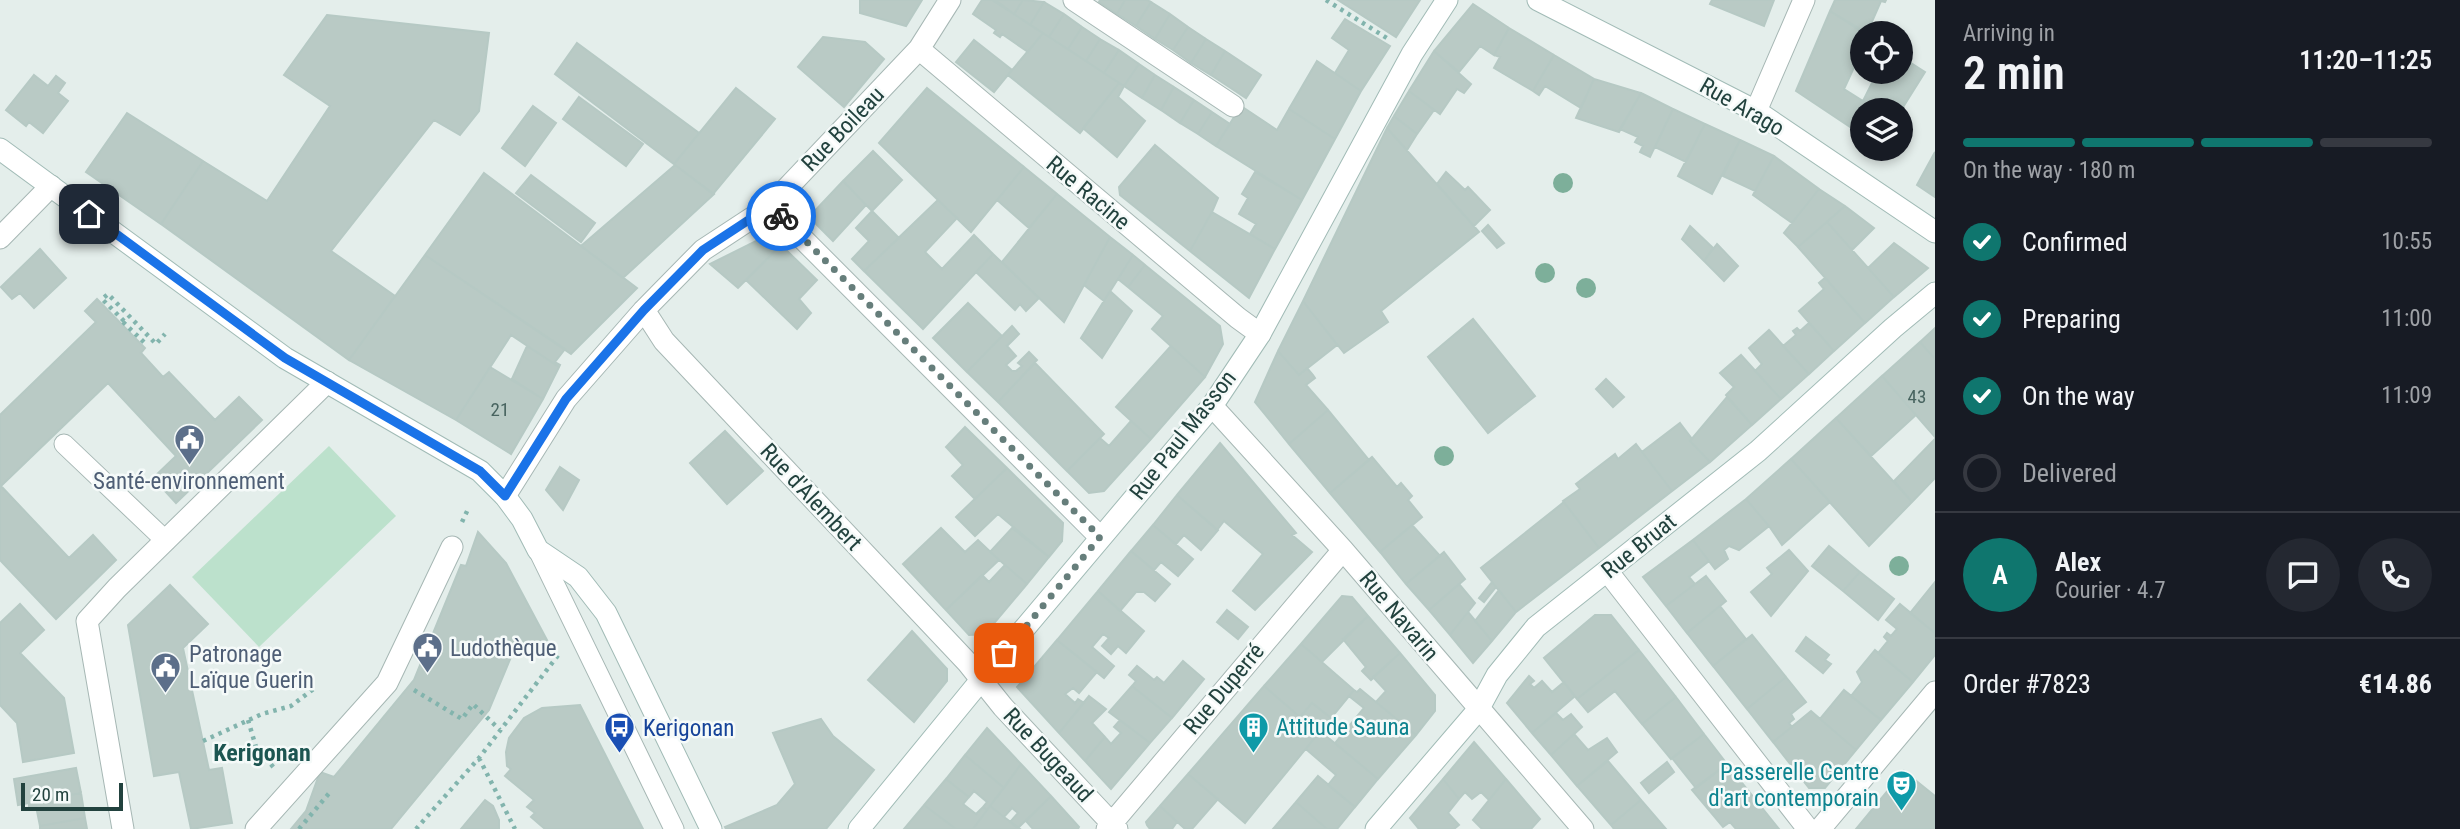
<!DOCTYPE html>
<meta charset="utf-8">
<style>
:root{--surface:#171b24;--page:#242831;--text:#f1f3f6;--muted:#9ea1a6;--line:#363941;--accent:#0f766e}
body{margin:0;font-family:"Roboto Condensed",sans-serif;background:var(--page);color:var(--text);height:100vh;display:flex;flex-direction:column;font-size:26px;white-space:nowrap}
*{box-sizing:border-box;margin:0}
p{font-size:23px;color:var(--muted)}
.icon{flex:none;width:38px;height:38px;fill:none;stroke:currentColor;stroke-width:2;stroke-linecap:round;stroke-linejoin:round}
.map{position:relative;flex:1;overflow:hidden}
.panel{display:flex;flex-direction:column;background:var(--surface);width:525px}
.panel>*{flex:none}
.tools{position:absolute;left:1850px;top:21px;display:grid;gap:14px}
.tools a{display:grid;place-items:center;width:63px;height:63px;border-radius:50%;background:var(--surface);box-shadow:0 4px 10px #0003;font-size:35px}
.scale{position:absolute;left:21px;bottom:18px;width:102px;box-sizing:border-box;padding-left:7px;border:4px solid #22423e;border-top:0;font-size:19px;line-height:24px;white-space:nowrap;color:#22423e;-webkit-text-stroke:5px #f5faf9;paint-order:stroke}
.pin{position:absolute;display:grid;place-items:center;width:60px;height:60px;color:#fff;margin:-30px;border-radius:14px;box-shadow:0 4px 10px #0006}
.courier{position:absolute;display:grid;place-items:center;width:70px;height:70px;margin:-35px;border:5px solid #1a73e8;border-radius:50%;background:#fff;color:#222;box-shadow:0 2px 9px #0007}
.headline em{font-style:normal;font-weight:600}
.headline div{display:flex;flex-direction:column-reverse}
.headline{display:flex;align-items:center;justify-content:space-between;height:119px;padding:0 28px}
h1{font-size:46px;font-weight:600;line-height:52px}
.bar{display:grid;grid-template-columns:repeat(4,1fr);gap:10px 7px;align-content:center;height:84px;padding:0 28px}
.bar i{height:9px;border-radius:5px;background:var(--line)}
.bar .current{background:var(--accent)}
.bar p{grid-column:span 4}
.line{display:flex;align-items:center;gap:18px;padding:0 28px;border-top:2px solid var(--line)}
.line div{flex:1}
.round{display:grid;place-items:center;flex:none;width:74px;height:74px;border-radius:37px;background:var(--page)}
ol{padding:0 28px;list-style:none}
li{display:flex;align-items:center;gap:21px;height:77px}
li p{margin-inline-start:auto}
li .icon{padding:7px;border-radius:50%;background:var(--accent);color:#fff;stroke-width:4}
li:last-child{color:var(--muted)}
li i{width:38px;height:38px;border:4px solid var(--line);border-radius:50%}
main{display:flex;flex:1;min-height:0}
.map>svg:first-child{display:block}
.green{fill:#bce1cc}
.building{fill:#b9cac5;stroke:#b6c9c4;stroke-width:2}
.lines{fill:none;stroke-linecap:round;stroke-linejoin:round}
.lane-casing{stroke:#a6b7b4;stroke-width:21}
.street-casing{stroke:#a6b7b4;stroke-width:23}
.secondary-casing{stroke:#a1bbb6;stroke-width:23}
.path{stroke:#82b4ad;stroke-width:4.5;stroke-dasharray:3.5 5;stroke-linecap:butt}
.lane{stroke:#fff;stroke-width:19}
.street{stroke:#fff;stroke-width:21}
.secondary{stroke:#fff;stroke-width:21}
.tree{fill:#7daf9a}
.done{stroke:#667e7b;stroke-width:7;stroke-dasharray:0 12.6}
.route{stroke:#1a73e8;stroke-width:9}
.labels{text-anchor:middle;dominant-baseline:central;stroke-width:5;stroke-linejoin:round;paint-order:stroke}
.number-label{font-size:19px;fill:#486460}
.street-label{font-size:23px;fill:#22423e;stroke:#f5faf9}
.service-label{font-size:23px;fill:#4e5e75;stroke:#f5faf9;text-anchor:start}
.culture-label{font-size:23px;fill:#0d838f;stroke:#f5faf9;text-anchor:start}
.transit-label{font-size:23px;fill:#164399;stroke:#f5faf9;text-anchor:start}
.neighbourhood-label{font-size:24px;font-weight:bold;fill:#1c5551;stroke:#f5faf9}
</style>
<main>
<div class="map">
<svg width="1935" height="829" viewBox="0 0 1935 829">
<rect width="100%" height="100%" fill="#e4eeeb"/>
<path class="green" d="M329,446L396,516L259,647L192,577Z"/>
<path class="building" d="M860,0H922L906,26L860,13Z
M982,0H992L1043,33L1028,52L1002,34L1000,37L994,33L996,30L973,14Z
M995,0H1023L1014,14Z
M1023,0L1044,2L1030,25L1014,14Z
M1100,0H1125L1117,14L1099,2Z
M1125,0H1147L1151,2L1136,26L1117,14Z
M1338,0H1420L1396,37Z
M1712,0H1774L1764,26L1710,4Z
M1835,0H1886L1885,2L1881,1L1867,33L1830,11Z
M1044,2L1064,14L1049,37L1030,25Z
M1151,2L1170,14L1155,39L1136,26Z
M1473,4L1509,28L1494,55L1480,46L1459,72L1434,51Z
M1830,11L1864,33H1862V66L1856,63L1844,89L1863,101L1876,75L1871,72H1900V56L1925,72L1900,112L1862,110V135L1796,91Z
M1064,14L1082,27L1068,49L1049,37Z
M1170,14L1188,27L1173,50L1155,39Z
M327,15L489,33L479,111L460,135L434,120L331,251L395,296L349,360L161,224L203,161L267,201L330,106L284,75Z
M1345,19L1390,46L1361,91L1335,73L1349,50L1332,38Z
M1082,27L1100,39L1086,61L1068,49Z
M1188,27L1206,39L1191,63L1173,50Z
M1509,28L1554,55L1533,91L1494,68L1500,57L1494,55Z
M1043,33L1119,83L1080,133L1008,75Z
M823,37L865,42L884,59L844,107L798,67Z
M1100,39L1119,50L1104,73L1086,61Z
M1206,39L1225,51L1211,75L1191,63Z
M974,40L1012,70L994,92L956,62Z
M577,43L699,133L674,164L555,74Z
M1119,50L1139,64L1124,86L1104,73Z
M1225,51L1261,75L1246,98L1211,75Z
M1434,51L1471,84L1464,93L1457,89L1440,114L1409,91Z
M1554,55L1594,79L1581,108L1545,86L1539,95L1533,91Z
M1317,61L1361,91L1335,139L1289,109Z
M1139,64L1155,75L1142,98L1124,86Z
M34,75L48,86L56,76L65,83L58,93L68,101L43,133L29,122L26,126L6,110Z
M1155,75L1174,87L1161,110L1142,98Z
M1594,79L1641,93L1619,132L1576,118Z
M1119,83L1124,86L1118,97L1145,121L1117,157L1083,128Z
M1174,87L1194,100L1180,123L1161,110Z
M736,88L775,119L713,194L674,164Z
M927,88L1024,167L971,232L879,143Z
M1409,91L1434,110L1417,134L1394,116Z
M1641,93L1673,109L1650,157L1640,152L1643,146L1635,142L1638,137L1620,129Z
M579,97L643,144L626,166L563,119Z
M1194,100L1212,112L1198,134L1180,123Z
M533,106L556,123L525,166L502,148Z
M1241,106L1277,130L1289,109L1335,139L1302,200L1216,146Z
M1673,109L1705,124L1686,162L1655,147Z
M1212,112L1230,124L1216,146L1198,134Z
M127,113L203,161L161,224L86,172Z
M1394,116L1417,134L1407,150L1387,128Z
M1705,124L1740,140L1712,194L1678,176Z
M1387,128L1479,232L1381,311L1388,322L1344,353L1303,301Z
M1740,140L1774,156L1755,191L1723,176Z
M1155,145L1218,198L1212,212L1190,251L1120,195L1119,187Z
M873,151L902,180L872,211L843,181Z
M1935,152V197L1917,185Z
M1774,156L1819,189L1792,223L1753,195Z
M675,165L714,194L623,278L581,246Z
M1024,167L1057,194L1029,228L997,200Z
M1255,172L1302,200L1275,249L1250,234L1256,224L1239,214L1248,198L1242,194Z
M1446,172L1465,190L1468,187L1490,210L1474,226L1437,184Z
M484,173L637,288L571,354L425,255Z
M531,175L595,223L581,242L516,193Z
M843,181L866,205L833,241L809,217Z
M1819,189L1845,206L1798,247L1784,233Z
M1057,194L1110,237L1064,322L1002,262Z
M938,200L957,218L925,252L942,269L974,235L993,254L923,329L864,271Z
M1845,206L1874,228L1852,250L1827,222Z
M872,211L899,238L864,271L852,259L869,241L856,228Z
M1212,212L1275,249L1249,298L1190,251Z
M1827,222L1894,297L1865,323L1798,247Z
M1488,225L1504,243L1497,248L1482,231Z
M1690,226L1713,248L1704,261L1682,239Z
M770,234L781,245L738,288L710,264Z
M1110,237L1133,255L1104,301L1084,285Z
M1894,243L1928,268L1894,297L1868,268Z
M1717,244L1738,266L1724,281L1704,261Z
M781,245L817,280L799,299L811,313L797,329L746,280Z
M40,249L66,278L34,308L20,293L12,299L1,287Z
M993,254L1039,298L1026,311L1020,304L1015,310L976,272Z
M425,255L565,349L555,362L560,365L559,367L511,335L456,420L349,360Z
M1133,255L1145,265L1128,287L1118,279Z
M1145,265L1220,326L1223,344L1205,377L1152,329L1163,316L1128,287Z
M1825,278L1865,323L1834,351L1799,311L1824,289L1819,283Z
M1110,291L1132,311L1102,358L1081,338Z
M97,299L145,348L141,353L163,377L169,372L215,420L239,397L262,420L176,503L153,478L176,456L108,383L1,486L69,558L93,535L116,560L56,619L0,560V415L96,322L85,311Z
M1303,301L1337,345L1299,375L1278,351Z
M968,303L1002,336L967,372L933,338Z
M1473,319L1535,396L1488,433L1428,357Z
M1809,323L1834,351L1809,374L1783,346L1796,335L1793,331L1797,328L1800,331Z
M1012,326L1019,334L1007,346L1016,356L1006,365L1012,371H1016L1022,366L1018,363L1029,352L1037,360L998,402L967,372Z
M1935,328V359L1920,342Z
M1769,330L1809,374L1781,399L1755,371L1762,364L1749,348Z
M1920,342L1935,359V437L1882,376Z
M527,346L559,367L543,399L512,379Z
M1171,346L1205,377L1151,439L1116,407Z
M1278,351L1299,375L1307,368L1313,375L1315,378L1306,385L1328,410L1289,444L1255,402Z
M1741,355L1781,399L1752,425L1726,395L1734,387L1720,373Z
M1035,363L1104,434L1067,471L998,402Z
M490,367L543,399L511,454L456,420Z
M1882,376L1916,415L1871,456L1836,418Z
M1606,379L1624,397L1613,407L1596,389Z
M1727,397L1752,425L1710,462L1690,441Z
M1328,410L1369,460L1330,493L1289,444Z
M1836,418L1912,502L1869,546L1791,459Z
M1131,421L1151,439L1104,491L1089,493L1067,471L1100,438L1109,446Z
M1680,423L1692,439L1690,441L1710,462L1672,491L1642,452Z
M965,427L1007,468L975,499L952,476L963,465L946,447Z
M725,431L763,471L727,504L690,463Z
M1935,439V478L1912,502L1894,481Z
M1220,443L1296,533L1292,535L1312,552L1255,610L1233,591L1263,554L1224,521L1217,530L1177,495Z
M1636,444L1672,491L1599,548L1563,501L1580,489L1576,484L1615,454L1618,459Z
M1372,457L1397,487L1401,483L1412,496L1408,500L1422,517L1380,552L1330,493Z
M1791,459L1830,502L1782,545L1769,526L1746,499Z
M560,467L579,480L563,510L546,490Z
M1007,468L1063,523L1062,541L1049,557L998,514L975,536L956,517Z
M1177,495L1218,530L1201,550L1184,535L1176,544L1153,525Z
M1746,499L1769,526L1739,550L1729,546L1724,550L1728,559L1715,569L1693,540Z
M1564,502L1599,548L1516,612L1481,568Z
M1153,525L1193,559L1178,576L1161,562L1154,570L1131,551Z
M1412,525L1440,556L1406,584L1380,552Z
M941,528L965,552L978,540L999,560L946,610L903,564Z
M1012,528L1049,557L1027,584L990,552Z
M478,532L506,563L547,640L534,647L518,640L489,710L391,829H291L306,811L320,772L334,777L414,680L461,565L466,566Z
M1693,540L1709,561L1689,577L1695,584L1666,606L1643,577Z
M1829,546L1860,572L1843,591L1812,566Z
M1789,550L1808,571L1771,616L1751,592L1772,574L1767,568Z
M1131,551L1170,584L1155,601L1144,592H1136L1120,611L1098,591Z
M1444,552L1465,579L1429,610L1406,584Z
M1005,565L1027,584L985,634L969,635L946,610L982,575L989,582Z
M1860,572L1894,599L1878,620L1843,591Z
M1706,576L1726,601L1687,633L1666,606Z
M1492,582L1496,587L1484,602L1479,598Z
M1935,582V633L1910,613Z
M1459,584L1475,603L1450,635L1429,610Z
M170,585L208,624L183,648L209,770L222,768L232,823L191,829L179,772L154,776L128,625Z
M1499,590L1516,612L1492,641L1475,621Z
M1098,591L1144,631L1126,653L1118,646L1111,654L1102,646L1109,638L1103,634L1092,647L1114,666L1104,678L1057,640Z
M1342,596L1352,597L1368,616L1322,662L1301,644Z
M20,604L44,630L20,653L64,698L74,753L23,762L17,723L0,705V623Z
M1900,604L1935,633V655L1913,682L1878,653L1888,641L1884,637L1887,633L1891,636L1897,629L1886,620Z
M1720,606L1746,639L1713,666L1687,633Z
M1227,610L1248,627L1238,639L1217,622Z
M1468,612L1492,641L1473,663L1450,635Z
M1595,615H1611L1639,650L1577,699L1544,658Z
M1368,616L1400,653L1371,680L1362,671L1366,667L1343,639Z
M912,631L947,669V681L914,722L868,680Z
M1752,635L1786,677L1747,709L1713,666Z
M1806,637L1829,655L1825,660L1831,664L1823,673L1796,651Z
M1057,640L1097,672L1079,693L1073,688L1065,694L1075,703L1078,699L1084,703L1059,733L1017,687Z
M1301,644L1354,690L1331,718L1312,703L1300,717L1264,686Z
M1639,650L1676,697L1642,724L1615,691L1588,712L1577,699Z
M1875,650L1913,682L1881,720L1851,696L1862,682L1857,672Z
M1400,653L1435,695V711L1416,735L1376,702L1386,691L1373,677Z
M1183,661L1204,679L1172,718L1132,686L1136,681L1129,675L1137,666L1154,680L1157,677L1164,683Z
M1529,676L1534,681L1530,684L1534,688L1542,681L1552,692L1564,682L1575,696L1532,733L1507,703Z
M1786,677L1806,702L1791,714L1794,719L1789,723L1792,727L1773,742L1747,709Z
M1132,686L1172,718L1150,743L1109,712Z
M1264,686L1300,717L1312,703L1331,718L1245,823L1188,774Z
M1360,689L1416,735L1378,779L1335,743L1364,708L1349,696L1354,690L1357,692Z
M1844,690L1881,720L1856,750L1820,719Z
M1089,696L1106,709L1092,723L1105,737L1085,761L1059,733Z
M1676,697L1704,734L1671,759L1642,724Z
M580,705L643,829H545L531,817L535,813L527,807L534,800L505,776L511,769L507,766L506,752L509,738L524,718L542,708Z
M1811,711L1856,750L1825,788H1809L1773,742Z
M1556,713L1563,720L1571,714L1582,727L1551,755L1532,733Z
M821,719L833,736L874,770L826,829H726L725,827L777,805L795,784L773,733Z
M1120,720L1150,743L1111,789L1085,761L1105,737L1111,744L1121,733L1114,727Z
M987,728L1021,764L1004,788L965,755Z
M1320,731L1378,779L1355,807L1328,785L1336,775L1306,749Z
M1574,734L1588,750L1607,738L1617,752L1577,786L1551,755Z
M1704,734L1727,764L1696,788L1672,758Z
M1474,742L1506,779L1489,800L1481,792L1472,799L1465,792L1459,799L1443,779Z
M965,755L1004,788L987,810L983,807L987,802L974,791L969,797L946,779Z
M1608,761L1641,800L1611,825L1577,786Z
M1667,762L1674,772L1649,793L1641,783Z
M1021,764L1051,796L1018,828L1010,822L1018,813L1012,808L1004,817L990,806Z
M1727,764L1779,829H1736L1730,822L1723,827L1692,790Z
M76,768L81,793L18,805L14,779Z
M1904,771L1935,796V829H1856Z
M1188,774L1218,799L1192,829H1185L1160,806Z
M1318,776L1355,807L1337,829H1327L1296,802Z
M946,779L969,797L963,804L976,814L983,807L987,810L973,829H956L924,805Z
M1443,779L1459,799L1448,813L1459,825L1454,829H1419L1410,818Z
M1506,779L1540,819L1531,829H1482L1473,820Z
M81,793L85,818L40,826L36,806L29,807V803Z
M1051,796L1079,827L1078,829H1033L1026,821Z
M485,800L493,806L499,820V829H461Z
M1641,800L1666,829H1614L1611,825Z
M1296,802L1327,829H1273Z
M924,805L956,829H904Z
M990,806L1004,817L1020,829H973Z
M1160,806L1177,822L1172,829H1150L1147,825L1146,822Z
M85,818L87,829H40V826Z"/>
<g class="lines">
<defs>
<path id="lane" d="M64,444L166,541
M538,550L674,829"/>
<path id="street" d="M1074,0L1233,106
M919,49L1238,318L1260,334
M1756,111L1804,0
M770,206L1100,537
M0,238L51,186
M644,310L664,341L967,662L1003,707L1117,829
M1212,406L1343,550L1583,829
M505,496L566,399L644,310L703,250L770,206L919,49L950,0
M1608,572L1808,829
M123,829L87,621L117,588L327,382
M256,829L387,683L452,547
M1107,829L1343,550
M1820,829L1935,692"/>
<path id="secondary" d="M1538,0L1756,111L1935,232
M0,149L285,358L480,471L505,496L522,519L538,550L578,577L606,613L711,829
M859,829L981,680L1212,406L1260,334L1412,54L1447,0
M1376,829L1478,710L1497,675L1536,627L1758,451L1893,328L1935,293"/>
</defs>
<use href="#lane" class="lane-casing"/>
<use href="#street" class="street-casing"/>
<use href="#secondary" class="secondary-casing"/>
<path class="path" d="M1326,0L1390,40
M124,321L102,299L108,294L156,344L165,334
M123,322L147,345
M462,522L469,507
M414,690L462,719L473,704L500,730
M248,720L256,747L275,769
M203,741L262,714L291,706L316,687
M479,758L515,829
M299,829L331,791
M416,829L479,758L559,654"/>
<use href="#lane" class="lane"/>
<use href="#street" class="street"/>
<use href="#secondary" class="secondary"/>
</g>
<g class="tree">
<circle cx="1563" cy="183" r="10"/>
<circle cx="1545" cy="273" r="10"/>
<circle cx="1586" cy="288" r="10"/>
<circle cx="1444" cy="456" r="10"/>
<circle cx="1899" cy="566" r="10"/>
</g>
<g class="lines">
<path class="done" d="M781,216L1100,537L1004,653"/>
<path class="route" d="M89,214L285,358L480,471L505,496L566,399L644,310L703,250L770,206L781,216"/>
</g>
<defs>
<symbol id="civic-pin" viewBox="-11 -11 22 30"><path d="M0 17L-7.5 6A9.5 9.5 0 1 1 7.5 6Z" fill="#5c6f8a" stroke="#f5faf9"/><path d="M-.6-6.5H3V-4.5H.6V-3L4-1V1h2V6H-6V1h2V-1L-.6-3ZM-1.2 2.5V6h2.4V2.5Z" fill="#fff"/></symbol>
<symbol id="building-pin" viewBox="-11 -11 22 30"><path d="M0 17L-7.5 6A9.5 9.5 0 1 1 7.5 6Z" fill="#0f9aa8" stroke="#f5faf9"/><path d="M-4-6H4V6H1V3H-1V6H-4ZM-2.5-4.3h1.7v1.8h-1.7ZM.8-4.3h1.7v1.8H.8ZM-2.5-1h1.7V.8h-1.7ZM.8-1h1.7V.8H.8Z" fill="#fff"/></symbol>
<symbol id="bus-pin" viewBox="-11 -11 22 30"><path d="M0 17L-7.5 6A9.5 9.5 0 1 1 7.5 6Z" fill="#1a4fb4" stroke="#f5faf9"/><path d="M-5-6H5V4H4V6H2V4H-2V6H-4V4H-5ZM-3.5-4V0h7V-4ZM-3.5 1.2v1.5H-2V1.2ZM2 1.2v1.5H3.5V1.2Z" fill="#fff"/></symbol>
<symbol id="theatre-pin" viewBox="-11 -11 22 30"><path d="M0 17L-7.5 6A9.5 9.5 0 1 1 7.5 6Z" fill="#0f9aa8" stroke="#f5faf9"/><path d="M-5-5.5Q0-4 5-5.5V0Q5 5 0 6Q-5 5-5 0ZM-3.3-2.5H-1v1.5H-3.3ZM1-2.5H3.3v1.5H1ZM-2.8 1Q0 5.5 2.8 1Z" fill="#fff"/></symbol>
</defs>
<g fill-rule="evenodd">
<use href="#civic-pin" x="172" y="422" width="35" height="47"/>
<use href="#civic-pin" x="410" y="630" width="35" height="47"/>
<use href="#civic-pin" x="148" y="650" width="35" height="47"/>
<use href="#building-pin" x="1236" y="710" width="35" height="47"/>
<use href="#bus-pin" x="602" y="710" width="35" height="47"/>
<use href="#theatre-pin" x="1884" y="768" width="35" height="47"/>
</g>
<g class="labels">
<g class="number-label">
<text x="1917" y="396">43</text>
<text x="500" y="409">21</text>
</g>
<g class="street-label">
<text transform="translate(1742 107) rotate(30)">Rue Arago</text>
<text transform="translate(843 129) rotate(-46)">Rue Boileau</text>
<text transform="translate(1088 193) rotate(40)">Rue Racine</text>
<text transform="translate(1183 435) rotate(-52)">Rue Paul Masson</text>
<text transform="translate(811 497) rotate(47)">Rue d'Alembert</text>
<text transform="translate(1639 546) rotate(-39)">Rue Bruat</text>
<text transform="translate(1399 616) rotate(50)">Rue Navarin</text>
<text transform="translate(1224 689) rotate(-50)">Rue Duperré</text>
<text transform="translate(1048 755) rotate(47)">Rue Bugeaud</text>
</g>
<g class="service-label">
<text x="189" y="481" text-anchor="middle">Santé-environnement</text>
<text x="450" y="648">Ludothèque</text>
<text x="189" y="654">Patronage<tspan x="189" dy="26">Laïque Guerin</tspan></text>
</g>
<g class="culture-label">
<text x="1276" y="727">Attitude Sauna</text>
<text x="1879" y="772" text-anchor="end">Passerelle Centre<tspan x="1879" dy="26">d'art contemporain</tspan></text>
</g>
<g class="transit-label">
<text x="643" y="728">Kerigonan</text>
</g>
<g class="neighbourhood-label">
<text x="262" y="753">Kerigonan</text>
</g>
</g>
</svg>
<div class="tools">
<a><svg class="icon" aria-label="locate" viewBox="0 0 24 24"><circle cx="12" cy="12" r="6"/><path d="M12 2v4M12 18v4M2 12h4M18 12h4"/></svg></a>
<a><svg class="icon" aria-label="layers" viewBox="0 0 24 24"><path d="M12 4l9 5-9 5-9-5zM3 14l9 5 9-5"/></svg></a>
</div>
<div class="scale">20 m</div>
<div class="pin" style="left:1004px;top:653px;background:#ea580c"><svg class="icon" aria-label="bag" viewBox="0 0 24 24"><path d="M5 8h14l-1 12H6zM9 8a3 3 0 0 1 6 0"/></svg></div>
<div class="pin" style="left:89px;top:214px;background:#1f2937"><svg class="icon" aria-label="home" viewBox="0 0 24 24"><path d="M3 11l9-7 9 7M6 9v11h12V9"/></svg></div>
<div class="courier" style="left:781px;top:216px"><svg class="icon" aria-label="bike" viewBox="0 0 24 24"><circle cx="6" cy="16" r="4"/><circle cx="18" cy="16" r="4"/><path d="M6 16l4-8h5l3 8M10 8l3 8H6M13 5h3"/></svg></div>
</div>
<section class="panel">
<div class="headline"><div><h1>2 min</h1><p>Arriving in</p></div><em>11:20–11:25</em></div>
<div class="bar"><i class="current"></i><i class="current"></i><i class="current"></i><i></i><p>On the way · 180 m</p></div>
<ol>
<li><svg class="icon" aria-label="check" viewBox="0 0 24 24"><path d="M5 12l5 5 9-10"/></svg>Confirmed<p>10:55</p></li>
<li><svg class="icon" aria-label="check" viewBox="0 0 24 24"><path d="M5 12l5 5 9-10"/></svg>Preparing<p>11:00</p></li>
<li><svg class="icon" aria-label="check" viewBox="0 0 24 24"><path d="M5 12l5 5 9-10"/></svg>On the way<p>11:09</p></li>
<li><i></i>Delivered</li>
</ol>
<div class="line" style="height:126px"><b class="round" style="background:var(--accent);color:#fff">A</b><div><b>Alex</b><p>Courier · 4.7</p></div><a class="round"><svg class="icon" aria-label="chat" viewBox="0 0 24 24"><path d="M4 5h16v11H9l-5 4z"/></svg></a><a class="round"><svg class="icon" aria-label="phone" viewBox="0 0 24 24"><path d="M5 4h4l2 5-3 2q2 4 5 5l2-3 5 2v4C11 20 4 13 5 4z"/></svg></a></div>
<div class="line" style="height:91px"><div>Order #7823</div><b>€14.86</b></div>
</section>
</main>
